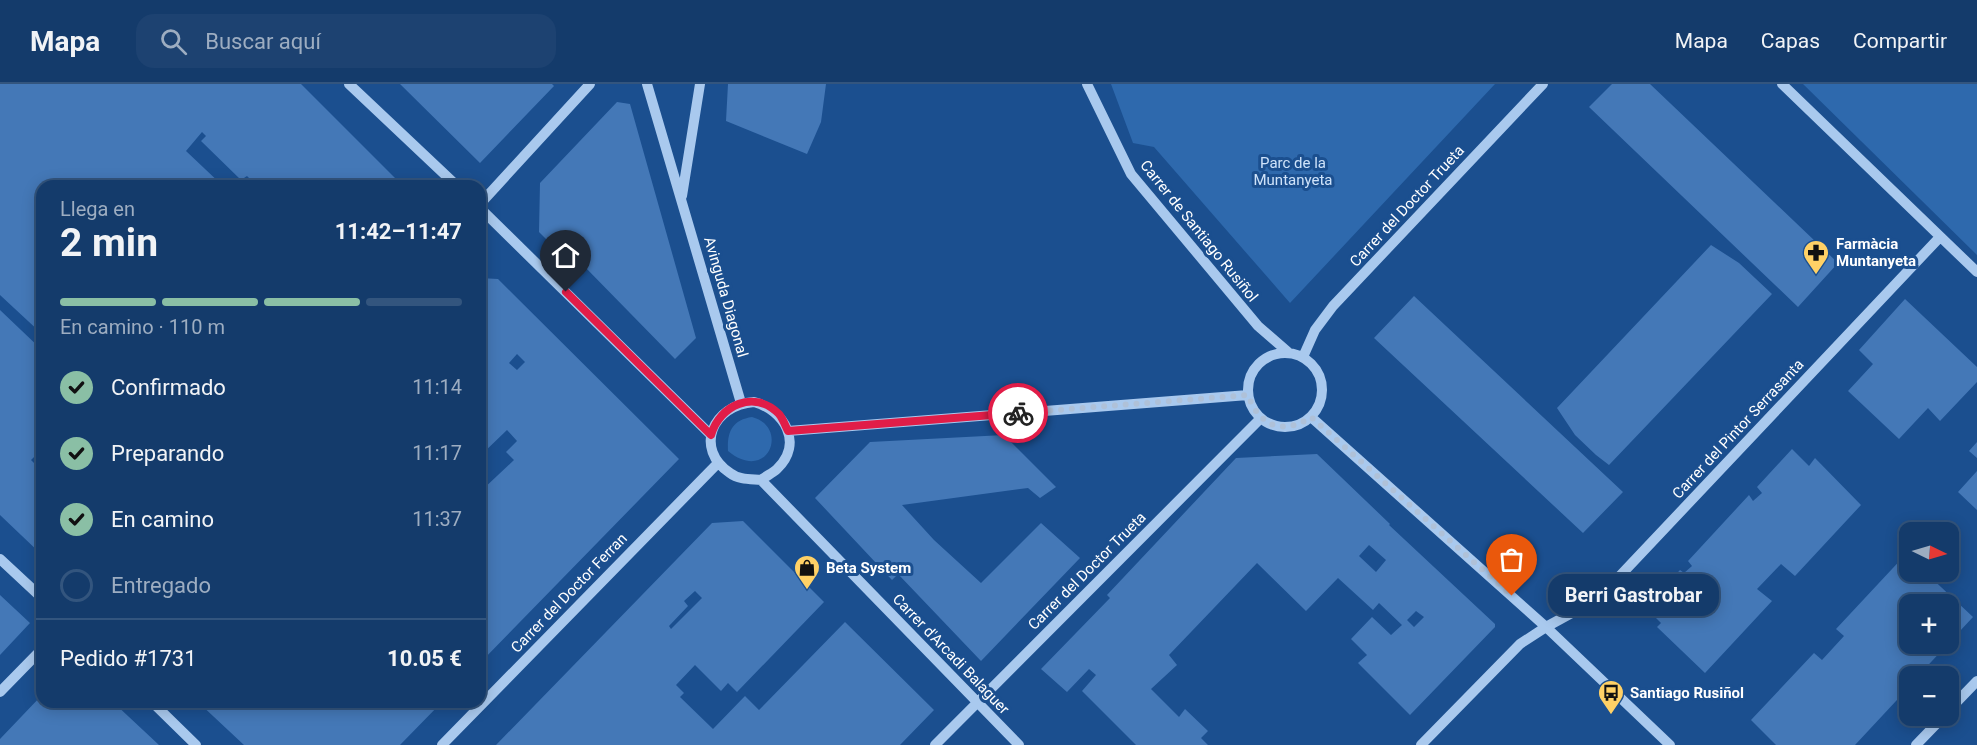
<!DOCTYPE html>
<html lang="es">
<meta charset="utf-8">
<style>
:root{--surface:#143b6b;--page:#1d4271;--text:#f1f3f6;--muted:#9dadc1;--line:#33557e;--accent:#8abfa5}
body{margin:0;font-family:Roboto,sans-serif;background:var(--page);color:var(--text);height:100vh;display:flex;flex-direction:column;font-size:22px;white-space:nowrap}
*{box-sizing:border-box;margin:0}
p{font-size:20px;color:var(--muted)}
.icon{flex:none;width:33px;height:33px;fill:none;stroke:currentColor;stroke-width:2;stroke-linecap:round;stroke-linejoin:round}
.map{position:relative;flex:1;overflow:hidden}
.details{position:absolute;left:36px;top:96px;width:450px;height:528px;display:flex;flex-direction:column;background:var(--surface);border-radius:18px;box-shadow:0 3px 15px #0003,0 0 0 2px var(--line)}
.details>*{flex:none}
.needle{width:39px;rotate:95deg}
.buttons{position:absolute;left:1899px;top:438px;display:grid;gap:12px}
.buttons a{display:grid;place-items:center;width:60px;height:60px;border-radius:12px;background:var(--surface);box-shadow:0 3px 15px #0003,0 0 0 2px var(--line);font-size:30px}
.pin{position:absolute;display:grid;place-items:center;width:51px;height:51px;color:#fff;margin:-62px -26px;border-radius:50% 50% 50% 0;rotate:-45deg;box-shadow:0 0 6px #0007}
.pin .icon{rotate:45deg}
.courier{position:absolute;display:grid;place-items:center;width:60px;height:60px;margin:-30px;border:4px solid #e11d48;border-radius:50%;background:#fff;color:#222;box-shadow:0 2px 8px #0007}
.bubble{position:absolute;height:42px;border-radius:18px;background:var(--surface);box-shadow:0 3px 15px #0003,0 0 0 2px var(--line);font-size:20px;font-weight:700;line-height:42px;text-align:center}
.summary em{font-style:normal;font-weight:700}
.summary div{display:flex;flex-direction:column-reverse}
.summary{display:flex;align-items:center;justify-content:space-between;height:102px;padding:0 24px}
h1{font-size:39px;font-weight:700;line-height:45px}
.bar{display:grid;grid-template-columns:repeat(4,1fr);gap:9px 6px;align-content:center;height:72px;padding:0 24px}
.bar i{height:8px;border-radius:4px;background:var(--line)}
.bar .selected{background:var(--accent)}
.bar p{grid-column:span 4}
.line{display:flex;align-items:center;gap:15px;padding:0 24px;border-top:2px solid var(--line)}
.line div{flex:1}
ol{padding:0 24px;list-style:none}
li{display:flex;align-items:center;gap:18px;height:66px}
li p{margin-inline-start:auto}
li .icon{padding:6px;border-radius:50%;background:var(--accent);color:#111;stroke-width:4}
li:last-child{color:var(--muted)}
li i{width:33px;height:33px;border:3px solid var(--line);border-radius:50%}
header{display:flex;align-items:center;gap:36px;box-sizing:border-box;height:84px;padding:0 30px;background:var(--surface);border-bottom:2px solid var(--line)}
header strong{font-size:28px}
nav{display:flex;gap:33px;margin-inline-start:auto;font-size:21px}
.search{width:420px;height:54px;background:var(--page);display:flex;align-items:center;gap:15px;box-sizing:border-box;padding:0 21px;border-radius:18px;color:var(--muted);font-size:22px}
.map>svg:first-child{display:block}
.green{fill:#2e69ad}
.building{fill:#4478b7;fill-rule:evenodd}
.lines{fill:none;stroke-linecap:round;stroke-linejoin:round}
.minor{stroke:#a9c9ee;stroke-width:10}
.done{stroke:#afc1d8;stroke-width:6;stroke-dasharray:0 10.8}
.route{stroke:#e11d48;stroke-width:8}
.labels{text-anchor:middle;dominant-baseline:central;stroke-width:6;stroke-linejoin:round;paint-order:stroke}
.park-label{font-size:15px;fill:#cfe3fa;stroke:#1b4f8f}
.street-label{font-size:15px;fill:#fff;stroke:#1b4f8f}
.poi-label{font-size:15px;font-weight:bold;fill:#fff;stroke:#1b4f8f;text-anchor:start}
</style>
<header>
<strong>Mapa</strong>
<div class="search"><svg class="icon" aria-label="search" viewBox="0 0 24 24"><circle cx="10" cy="10" r="6"/><path d="M15 15l6 6"/></svg>Buscar aquí</div>
<nav><a>Mapa</a><a>Capas</a><a>Compartir</a></nav>
</header>
<div class="map">
<svg width="1977" height="661" viewBox="0 0 1977 661">
<rect width="100%" height="100%" fill="#1b4f8f"/>
<path class="green" d="M1111,0H1495L1290,219L1154,63L1133,59Z
M1803,0H1977V171Z
M752,333C790,343 768,400 728,367C727,348 732,336 752,333Z"/>
<path class="building" d="M0,0H301L403,102H245L251,96L247,92L241,96L201,57L206,52L202,48L186,67L223,102H42V250L0,211Z
M400,0H552L554,2L480,79Z
M728,0H826L821,38L807,70L726,37Z
M1612,0H1650L1838,179L1798,223L1589,23Z
M617,18L630,20L696,254L675,275L584,182L581,179L576,185L539,148L540,99Z
M1711,161L1739,179L1772,210L1609,381L1596,371L1575,351L1557,324Z
M480,194L498,195L679,375L480,579V405L481,407L514,376L506,368L517,357L507,346L480,372ZM517,270L525,278L517,286L509,279Z
M1414,212L1623,408L1583,449L1374,254Z
M1905,215L1977,283V298L1940,337L1928,324L1899,355L1848,307L1873,280L1859,266Z
M0,226L42,266V365L31,376L39,384L42,380V471L0,431Z
M1004,351L1056,403L1040,414L1028,404L902,421L934,456L981,499L1041,439L1080,474L981,577L898,490L892,496L815,414L870,358Z
M1977,358V374L1969,367Z
M1792,365L1809,382L1815,374L1861,421L1795,492L1781,480L1757,505L1772,517L1705,589L1657,543L1661,539L1645,523L1680,486L1684,489L1692,482L1688,477L1749,411L1753,417L1762,409L1757,403Z
M1317,370L1390,440L1389,441L1495,540V543L1410,631L1358,579L1367,571L1351,555L1372,533L1391,551L1402,541L1379,519L1373,526L1338,494L1306,527L1257,479L1169,571L1177,581L1151,605L1179,633L1185,625L1208,647L1201,654L1208,661H1136L1082,607L1096,591L1089,585L1067,608L1041,585L1110,514L1107,511L1236,374ZM1369,461L1386,476L1376,488L1359,472ZM1416,527L1424,533L1414,543L1407,536Z
M1977,387V426L1958,408Z
M743,437L824,518L737,608L728,599L721,607L695,581L676,601L684,609L680,613L713,645L745,612L759,626L845,538L934,626L900,661H496L712,439ZM695,507L702,514L671,545L669,542L688,522L684,517Z
M1906,470L1910,473V488H1925L1973,533L1918,592H1910V602L1855,661H1776L1751,636L1814,569L1822,576L1844,552L1836,545ZM1910,520H1948V560H1910Z
M0,511L30,539L0,571Z
M42,611V618H113L159,661H0V655Z
M198,618H442L400,661H244Z"/>
<g class="lines">
<path class="minor" d="M349,0L457,102
M647,0L741,319
M1087,0L1131,90L1258,242L1288,268
M1782,0L1977,188
M682,112L700,0
M480,120L590,0
M480,124L711,351
M1248 306a37 37 0 1 1 74 0a37 37 0 1 1-74 0Z
M1303,273L1315,246L1333,222L1543,0
M754,318C784,326 804,359 777,385C773,389 766,392 761,396C751,395 739,396 730,389C694,365 712,321 754,318Z
M1311,333L1546,543L1670,661
M788,347L1248,311
M761,396L1019,661
M0,475L42,514
M0,608L42,565
M152,618L196,661
M1948,627L1977,597
M442,661L718,379
M935,661L1261,334
M1421,661L1520,560L1546,543L1599,514L1940,153
M1916,661L1944,632"/>
</g>
<g class="lines">
<path class="done" d="M1018,329L1248,311C1259,342 1283,352 1311,333L1512,512"/>
<path class="route" d="M566,208L711,351C720,321 754,305 779,330C783,335 785,341 788,347L1018,329"/>
</g>
<defs>
<symbol id="pharmacy-pin" viewBox="-11 -11 22 30"><path d="M0 17L-7.5 6A9.5 9.5 0 1 1 7.5 6Z" fill="#ffd166" stroke="#1b4f8f"/><path d="M-2-6h4v4h4v4h-4v4h-4v-4h-4v-4h4Z" fill="#111"/></symbol>
<symbol id="shop-pin" viewBox="-11 -11 22 30"><path d="M0 17L-7.5 6A9.5 9.5 0 1 1 7.5 6Z" fill="#ffd166" stroke="#1b4f8f"/><path d="M-5-2.5h2.3a2.7 3.5 0 0 1 5.4 0H5L5.5 6h-11ZM-1.5-2.5h3a1.5 2.3 0 0 0-3 0Z" fill="#111"/></symbol>
<symbol id="bus-pin" viewBox="-11 -11 22 30"><path d="M0 17L-7.5 6A9.5 9.5 0 1 1 7.5 6Z" fill="#ffd166" stroke="#1b4f8f"/><path d="M-5-6H5V4H4V6H2V4H-2V6H-4V4H-5ZM-3.5-4V0h7V-4ZM-3.5 1.2v1.5H-2V1.2ZM2 1.2v1.5H3.5V1.2Z" fill="#111"/></symbol>
</defs>
<g fill-rule="evenodd">
<use href="#pharmacy-pin" x="1801" y="154" width="30" height="40"/>
<use href="#shop-pin" x="792" y="469" width="30" height="40"/>
<use href="#bus-pin" x="1596" y="594" width="30" height="40"/>
</g>
<g class="labels">
<g class="park-label">
<text x="1293" y="79">Parc de la<tspan x="1293" dy="17">Muntanyeta</tspan></text>
</g>
<g class="street-label">
<text transform="translate(1407 122) rotate(-47)">Carrer del Doctor Trueta</text>
<text transform="translate(1199 147) rotate(51)">Carrer de Santiago Rusiñol</text>
<text transform="translate(726 213) rotate(74)">Avinguda Diagonal</text>
<text transform="translate(1738 345) rotate(-47)">Carrer del Pintor Serrasanta</text>
<text transform="translate(1087 487) rotate(-45)">Carrer del Doctor Trueta</text>
<text transform="translate(569 509) rotate(-46)">Carrer del Doctor Ferran</text>
<text transform="translate(951 570) rotate(46)">Carrer d'Arcadi Balaguer</text>
</g>
<g class="poi-label">
<text x="1836" y="160">Farmàcia<tspan x="1836" dy="17">Muntanyeta</tspan></text>
<text x="826" y="484">Beta System</text>
<text x="1630" y="609">Santiago Rusiñol</text>
</g>
</g>
</svg>
<div class="buttons">
<a><svg class="needle" viewBox="-14 -14 28 28"><path d="M0-13l5 13h-10z" fill="#e53935"/><path d="M0 13l5-13h-10z" fill="#9dadc1"/></svg></a>
<a>+</a>
<a>−</a>
</div>
<div class="pin" style="left:1512px;top:512px;background:#ea580c"><svg class="icon" aria-label="bag" viewBox="0 0 24 24"><path d="M5 8h14l-1 12H6zM9 8a3 3 0 0 1 6 0"/></svg></div>
<div class="pin" style="left:566px;top:208px;background:#1f2937"><svg class="icon" aria-label="home" viewBox="0 0 24 24"><path d="M3 11l9-7 9 7M6 9v11h12V9"/></svg></div>
<div class="courier" style="left:1018px;top:329px"><svg class="icon" aria-label="bike" viewBox="0 0 24 24"><circle cx="6" cy="16" r="4"/><circle cx="18" cy="16" r="4"/><path d="M6 16l4-8h5l3 8M10 8l3 8H6M13 5h3"/></svg></div>
<div class="bubble" style="left:1548px;top:490px;width:171px">Berri Gastrobar</div>
<section class="details">
<div class="summary"><div><h1>2 min</h1><p>Llega en</p></div><em>11:42–11:47</em></div>
<div class="bar"><i class="selected"></i><i class="selected"></i><i class="selected"></i><i></i><p>En camino · 110 m</p></div>
<ol>
<li><svg class="icon" aria-label="check" viewBox="0 0 24 24"><path d="M5 12l5 5 9-10"/></svg>Confirmado<p>11:14</p></li>
<li><svg class="icon" aria-label="check" viewBox="0 0 24 24"><path d="M5 12l5 5 9-10"/></svg>Preparando<p>11:17</p></li>
<li><svg class="icon" aria-label="check" viewBox="0 0 24 24"><path d="M5 12l5 5 9-10"/></svg>En camino<p>11:37</p></li>
<li><i></i>Entregado</li>
</ol>
<div class="line" style="height:78px"><div>Pedido #1731</div><b>10.05 €</b></div>
</section>
</div>
